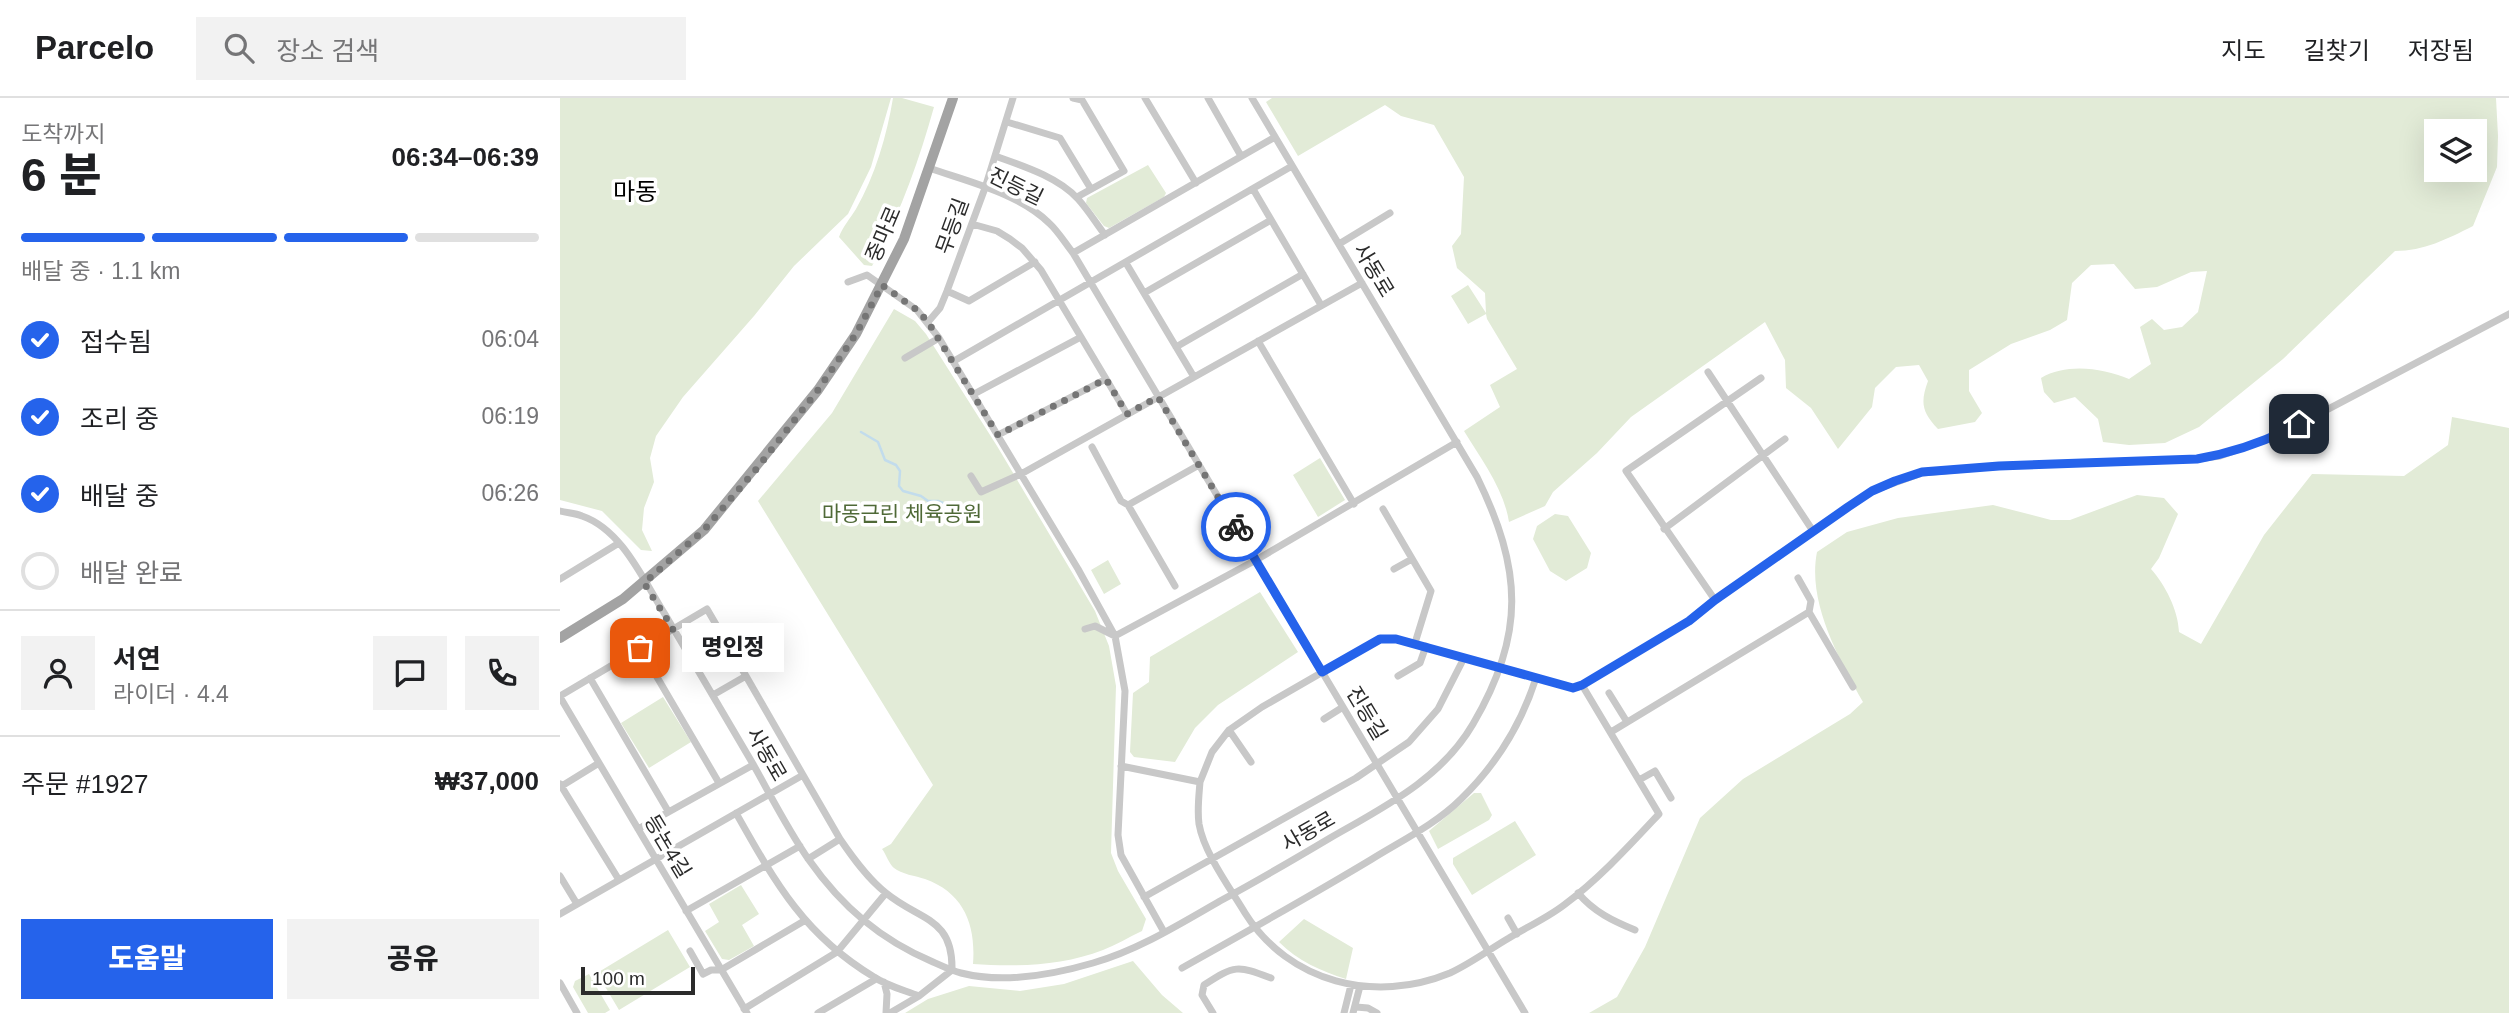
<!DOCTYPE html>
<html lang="ko">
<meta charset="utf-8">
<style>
:root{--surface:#fff;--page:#f2f2f2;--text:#202124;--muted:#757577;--line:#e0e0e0;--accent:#2563eb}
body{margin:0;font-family:Helvetica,"Noto Sans KR",sans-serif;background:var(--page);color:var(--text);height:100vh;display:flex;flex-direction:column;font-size:26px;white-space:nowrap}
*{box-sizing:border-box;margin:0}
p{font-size:23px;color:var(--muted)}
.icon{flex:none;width:38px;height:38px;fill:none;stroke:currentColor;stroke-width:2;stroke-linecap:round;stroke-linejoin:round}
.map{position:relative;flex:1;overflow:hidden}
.panel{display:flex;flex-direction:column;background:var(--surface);width:560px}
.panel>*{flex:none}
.controls{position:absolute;left:1864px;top:21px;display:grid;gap:14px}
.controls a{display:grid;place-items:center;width:63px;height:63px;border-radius:0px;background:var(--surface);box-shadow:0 7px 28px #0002;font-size:35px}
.scale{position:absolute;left:21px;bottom:18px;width:114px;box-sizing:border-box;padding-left:7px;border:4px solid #2b2b2b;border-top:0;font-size:19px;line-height:24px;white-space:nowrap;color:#2b2b2b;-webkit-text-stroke:5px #fff;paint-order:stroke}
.pin{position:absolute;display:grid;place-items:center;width:60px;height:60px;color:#fff;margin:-30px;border-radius:14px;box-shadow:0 4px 10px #0006}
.courier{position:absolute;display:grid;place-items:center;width:70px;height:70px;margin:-35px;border:5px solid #2563eb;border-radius:50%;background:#fff;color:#222;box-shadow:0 2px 9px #0007}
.bubble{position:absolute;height:49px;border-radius:0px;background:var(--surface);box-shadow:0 7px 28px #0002;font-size:23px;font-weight:800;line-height:49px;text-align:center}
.headline em{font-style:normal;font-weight:800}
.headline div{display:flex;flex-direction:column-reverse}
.headline{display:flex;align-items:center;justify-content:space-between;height:119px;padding:0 21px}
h1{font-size:46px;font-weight:800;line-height:52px}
.bar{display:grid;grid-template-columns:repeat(4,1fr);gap:10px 7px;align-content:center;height:84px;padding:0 21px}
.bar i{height:9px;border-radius:5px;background:var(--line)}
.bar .current{background:var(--accent)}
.bar p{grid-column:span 4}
.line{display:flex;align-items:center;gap:18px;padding:0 21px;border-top:2px solid var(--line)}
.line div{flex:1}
.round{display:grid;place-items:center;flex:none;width:74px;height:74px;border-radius:0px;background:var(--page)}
ol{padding:0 21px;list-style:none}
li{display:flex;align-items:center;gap:21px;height:77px}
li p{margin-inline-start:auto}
li .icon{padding:7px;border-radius:50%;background:var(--accent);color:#fff;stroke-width:4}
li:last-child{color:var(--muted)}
li i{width:38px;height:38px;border:4px solid var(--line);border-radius:50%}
.cta{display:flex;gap:14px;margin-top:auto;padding:14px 21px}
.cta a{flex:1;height:80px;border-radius:0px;background:var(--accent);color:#fff;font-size:28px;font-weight:800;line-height:80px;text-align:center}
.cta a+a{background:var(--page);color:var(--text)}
header{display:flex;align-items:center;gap:42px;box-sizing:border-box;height:98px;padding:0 35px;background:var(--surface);border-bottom:2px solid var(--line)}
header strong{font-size:33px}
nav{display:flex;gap:38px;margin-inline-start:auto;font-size:24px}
.search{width:490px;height:63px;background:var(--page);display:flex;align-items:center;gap:18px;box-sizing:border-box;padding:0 24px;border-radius:0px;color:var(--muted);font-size:26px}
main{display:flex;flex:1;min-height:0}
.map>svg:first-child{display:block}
.green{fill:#e2ebd7;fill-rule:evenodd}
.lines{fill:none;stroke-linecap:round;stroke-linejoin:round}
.stream{stroke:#c2dcec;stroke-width:2.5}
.minor{stroke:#c8c8c8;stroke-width:7}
.major{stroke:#a3a3a3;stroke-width:10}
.done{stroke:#757575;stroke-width:7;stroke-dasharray:0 12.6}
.route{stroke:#2563eb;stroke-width:9}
.labels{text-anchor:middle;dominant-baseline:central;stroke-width:7;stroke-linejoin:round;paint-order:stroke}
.street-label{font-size:21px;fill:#2b2b2b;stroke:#fff}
.park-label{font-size:21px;fill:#4f6937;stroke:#fff}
.quarter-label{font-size:24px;fill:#000;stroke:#fff}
</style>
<header>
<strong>Parcelo</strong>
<div class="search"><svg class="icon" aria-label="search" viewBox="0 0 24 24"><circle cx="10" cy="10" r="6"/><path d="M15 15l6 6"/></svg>장소 검색</div>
<nav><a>지도</a><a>길찾기</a><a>저장됨</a></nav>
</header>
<main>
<section class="panel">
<div class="headline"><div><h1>6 분</h1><p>도착까지</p></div><em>06:34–06:39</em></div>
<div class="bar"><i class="current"></i><i class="current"></i><i class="current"></i><i></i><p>배달 중 · 1.1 km</p></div>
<ol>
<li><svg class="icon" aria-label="check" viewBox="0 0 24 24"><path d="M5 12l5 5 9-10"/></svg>접수됨<p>06:04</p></li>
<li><svg class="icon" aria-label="check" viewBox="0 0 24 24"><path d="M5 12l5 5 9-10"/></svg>조리 중<p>06:19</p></li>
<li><svg class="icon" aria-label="check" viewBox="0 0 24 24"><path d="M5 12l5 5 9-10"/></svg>배달 중<p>06:26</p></li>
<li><i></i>배달 완료</li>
</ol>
<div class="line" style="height:126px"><a class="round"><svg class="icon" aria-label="person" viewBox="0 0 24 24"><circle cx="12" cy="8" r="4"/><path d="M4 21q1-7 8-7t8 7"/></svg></a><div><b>서연</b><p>라이더 · 4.4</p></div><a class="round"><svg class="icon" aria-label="chat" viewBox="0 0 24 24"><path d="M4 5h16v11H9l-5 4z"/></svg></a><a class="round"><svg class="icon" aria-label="phone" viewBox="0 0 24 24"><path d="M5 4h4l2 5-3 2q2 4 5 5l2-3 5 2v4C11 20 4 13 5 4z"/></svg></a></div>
<div class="line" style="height:91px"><div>주문 #1927</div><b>₩37,000</b></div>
<div class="cta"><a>도움말</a><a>공유</a></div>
</section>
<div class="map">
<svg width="1949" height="915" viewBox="0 0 1949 915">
<rect width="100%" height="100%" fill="#fff"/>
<path class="green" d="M0,0H331L311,69L288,116L234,168L194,218L123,299L96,338L90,360L94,384L84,410L82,432L92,453L81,452L42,413L0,402Z
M333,0H342L374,9C358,66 340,116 312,168L304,167L279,139C283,128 290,121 296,111C315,78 327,37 333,0Z
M712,0H1936L1938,38L1937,69L1913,128C1887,141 1864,153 1835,153L1723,261L1639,329L1605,345L1569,347L1543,344L1538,321L1515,299L1494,305L1484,294L1481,280C1507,265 1542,270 1569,281L1591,266L1580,229L1592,221L1604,232L1622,229L1638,214L1647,173L1631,174L1597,189L1575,191L1554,166L1531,167L1512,185L1507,222L1490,232L1451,246L1409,272V293L1422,315L1415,324L1378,331C1362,314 1360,305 1368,283L1359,267L1336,269L1315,290L1312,309L1278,351L1251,310L1226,290L1225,262L1205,224L1071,319L1037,355L993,394L985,408L949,424C944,391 921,361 904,333L940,309L930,287L957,271L927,221L926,216L908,226L891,198L908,187L926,215L925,195L897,170L892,148L901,136L904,79L874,27L841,18L825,7L738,58L706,4ZM1876,33H1914V72H1876Z
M588,67L606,95L604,99L549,130L544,128L526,105L527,100Z
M334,211L355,223L366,236L437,348L535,513L549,548L556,588L551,755L558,773L586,821L582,833C569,839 556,847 543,852C502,868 456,869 413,866C416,827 404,795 365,781C356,778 341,776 334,770C329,766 326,756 322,751L331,746L373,687L198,403L272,315Z
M1892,319L1949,330V915H1029L1057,899L1085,849L1140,720L1183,681L1290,616L1303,604C1279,561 1247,504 1257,454L1287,434L1338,420L1433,407L1491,422H1510L1577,397L1604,400L1618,416L1599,460L1591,471C1605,487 1618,511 1619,534L1641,546L1704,437L1752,376L1844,378L1888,347Z
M760,360L785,402L758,419L733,377Z
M995,416L1008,418L1031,455L1027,470L1006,483L990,473L973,441L977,428Z
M548,462L561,486L544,496L531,472Z
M700,494L738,554L658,607L635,630L615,664L574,659L570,654L573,595L589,584L590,559Z
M103,599L131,644L89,670L61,625Z
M914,695H921L932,717L929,722L878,751L869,733Z
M955,723L976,757L912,797L893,766V760Z
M181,787L199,816L182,827L194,848L169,862L162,861L145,833L159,824L149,806Z
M744,821L793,850L786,881C761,873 738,863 719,844Z
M108,832L130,869L59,912L37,875Z
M573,863L602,897L623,915H345L368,901L409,888L460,893L504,886Z
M29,876L50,912L45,915H28L13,889L15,883Z"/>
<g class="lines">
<path class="stream" d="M301,334L318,344L325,362L336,367L340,373L339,388L343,393L361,398L368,403H378L388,407L390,415L397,419"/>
<path class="minor" d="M513,0L522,2L564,73L517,99
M585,0L636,85
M648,0L681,58
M447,24L500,40L531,91
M435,58C463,68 498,79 518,101C528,112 536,125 545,137
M369,70C409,84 458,95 489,125C498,133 505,145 513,155L965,915
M693,91L761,207
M412,126L437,133L450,141L462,150L481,172L567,316
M779,146L830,115
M513,155L715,39
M566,165L634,279
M288,184L307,177L357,212L379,240L518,471L555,538L565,593L558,737L561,757L604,834
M387,193L409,203L475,164
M584,195L711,122
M368,224L380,210L387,193L425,90L453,0
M698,243L794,406
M616,249L743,176
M345,260L379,240
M394,263L732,68
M414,296L521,239
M438,337L546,281
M532,349L561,403L568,407L639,367
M411,378L421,394L461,376L802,185
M568,407L615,488
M823,411L871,493L855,545
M0,413C7,415 15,415 22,418C63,432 84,484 106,518C135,567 164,616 193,666C211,698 228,732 249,762C282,809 321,842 373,864C382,868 392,873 401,875C444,886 492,877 533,865C578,852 620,826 660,803C697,783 733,762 770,740C824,709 881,681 913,626C966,536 962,471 917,379L692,0
M1104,431L1225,341
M1253,433L1312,393L1362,375L1439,368L1637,361L1660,358L1717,338L1949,216
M834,471L852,461
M1238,480L1251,503L1249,514L1293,589
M0,481L59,445
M1155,502L1066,373L1201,280
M525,531L535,528L555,538L696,462L897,344
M80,550L159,685
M838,578L860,565L866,548
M30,580L108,713
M1022,587L1129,523L1155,502L1253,433L1148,274
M1049,595L1067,624
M0,598L147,511L186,578L153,597
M0,599L187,915
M764,621L783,609
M669,632L691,664
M1051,634L1249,514
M561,668L640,684C639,697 637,712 639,726C644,755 670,790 685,815C729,885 815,906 890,875C910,866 930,851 949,840C967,829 987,820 1004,807C1039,781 1069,748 1099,716L1022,587L1013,590L836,541H820L702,609L669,632L652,654L640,684
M243,677L280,741L248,761
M1079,682L1095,673L1111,700
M0,686L59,782
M0,689L39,665
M176,715C215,784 244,837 314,879C327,888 344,892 359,898
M78,731L193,667
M280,741C293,760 308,781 326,795C360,823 393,819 392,872
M0,778L17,806
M1018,795C1034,814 1053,823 1075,832
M584,799L796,680L849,644L878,611L904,560
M126,813L240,748
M0,816L243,677L186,578
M948,820L957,836
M130,853L143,876L151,872H161L244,823
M622,870C686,834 749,799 812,761C841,743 876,726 901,701C936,667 961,627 976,580
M324,884L327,896L326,915
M0,885L17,915
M796,909L808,910L817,915
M184,911L277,854L326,795
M258,915L316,881
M330,915L359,898L392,872
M653,915L642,897L644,887C675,867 677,867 711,880
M784,915L791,887
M793,915L800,888"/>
<path class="major" d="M0,540L63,501L144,432L258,292L296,236L344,141L393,0"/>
</g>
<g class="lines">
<path class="done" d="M80,550L113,531L84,485L144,432L198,369L258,292L296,236L322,187L357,212L368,224L438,337L546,281L567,316L598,299L676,429"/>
<path class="route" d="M676,429L762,574L820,541H836L1013,590L1022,587L1129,523L1155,502L1288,409L1312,393L1335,383L1362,374L1439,368L1637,361C1673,355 1707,343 1739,326"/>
</g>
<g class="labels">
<g class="street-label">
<text transform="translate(456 88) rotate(26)">진등길</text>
<text transform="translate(392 128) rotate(-70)">무등길</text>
<text transform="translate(323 136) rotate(-67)">중마로</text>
<text transform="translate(814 172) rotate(59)">사동로</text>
<text transform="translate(807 615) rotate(59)">진등길</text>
<text transform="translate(207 656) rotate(60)">사동로</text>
<text transform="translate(748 733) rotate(-30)">사동로</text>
<text transform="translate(108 748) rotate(59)">등논4길</text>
</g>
<g class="park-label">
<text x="342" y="415">마동근린 체육공원</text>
</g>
<g class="quarter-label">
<text x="75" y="93">마동</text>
</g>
</g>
</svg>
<div class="controls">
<a><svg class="icon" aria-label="layers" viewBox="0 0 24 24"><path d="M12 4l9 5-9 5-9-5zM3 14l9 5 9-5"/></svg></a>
</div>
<div class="scale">100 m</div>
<div class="pin" style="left:80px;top:550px;background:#ea580c"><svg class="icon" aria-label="bag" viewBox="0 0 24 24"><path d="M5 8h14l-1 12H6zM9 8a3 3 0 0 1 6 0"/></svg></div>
<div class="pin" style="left:1739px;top:326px;background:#1f2937"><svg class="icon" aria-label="home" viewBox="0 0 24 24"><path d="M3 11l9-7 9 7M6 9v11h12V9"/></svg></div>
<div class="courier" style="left:676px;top:429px"><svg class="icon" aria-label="bike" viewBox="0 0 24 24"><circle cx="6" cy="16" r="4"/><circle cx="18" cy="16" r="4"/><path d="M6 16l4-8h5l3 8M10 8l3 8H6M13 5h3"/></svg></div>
<div class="bubble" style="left:122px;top:525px;width:102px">명인정</div>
</div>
</main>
